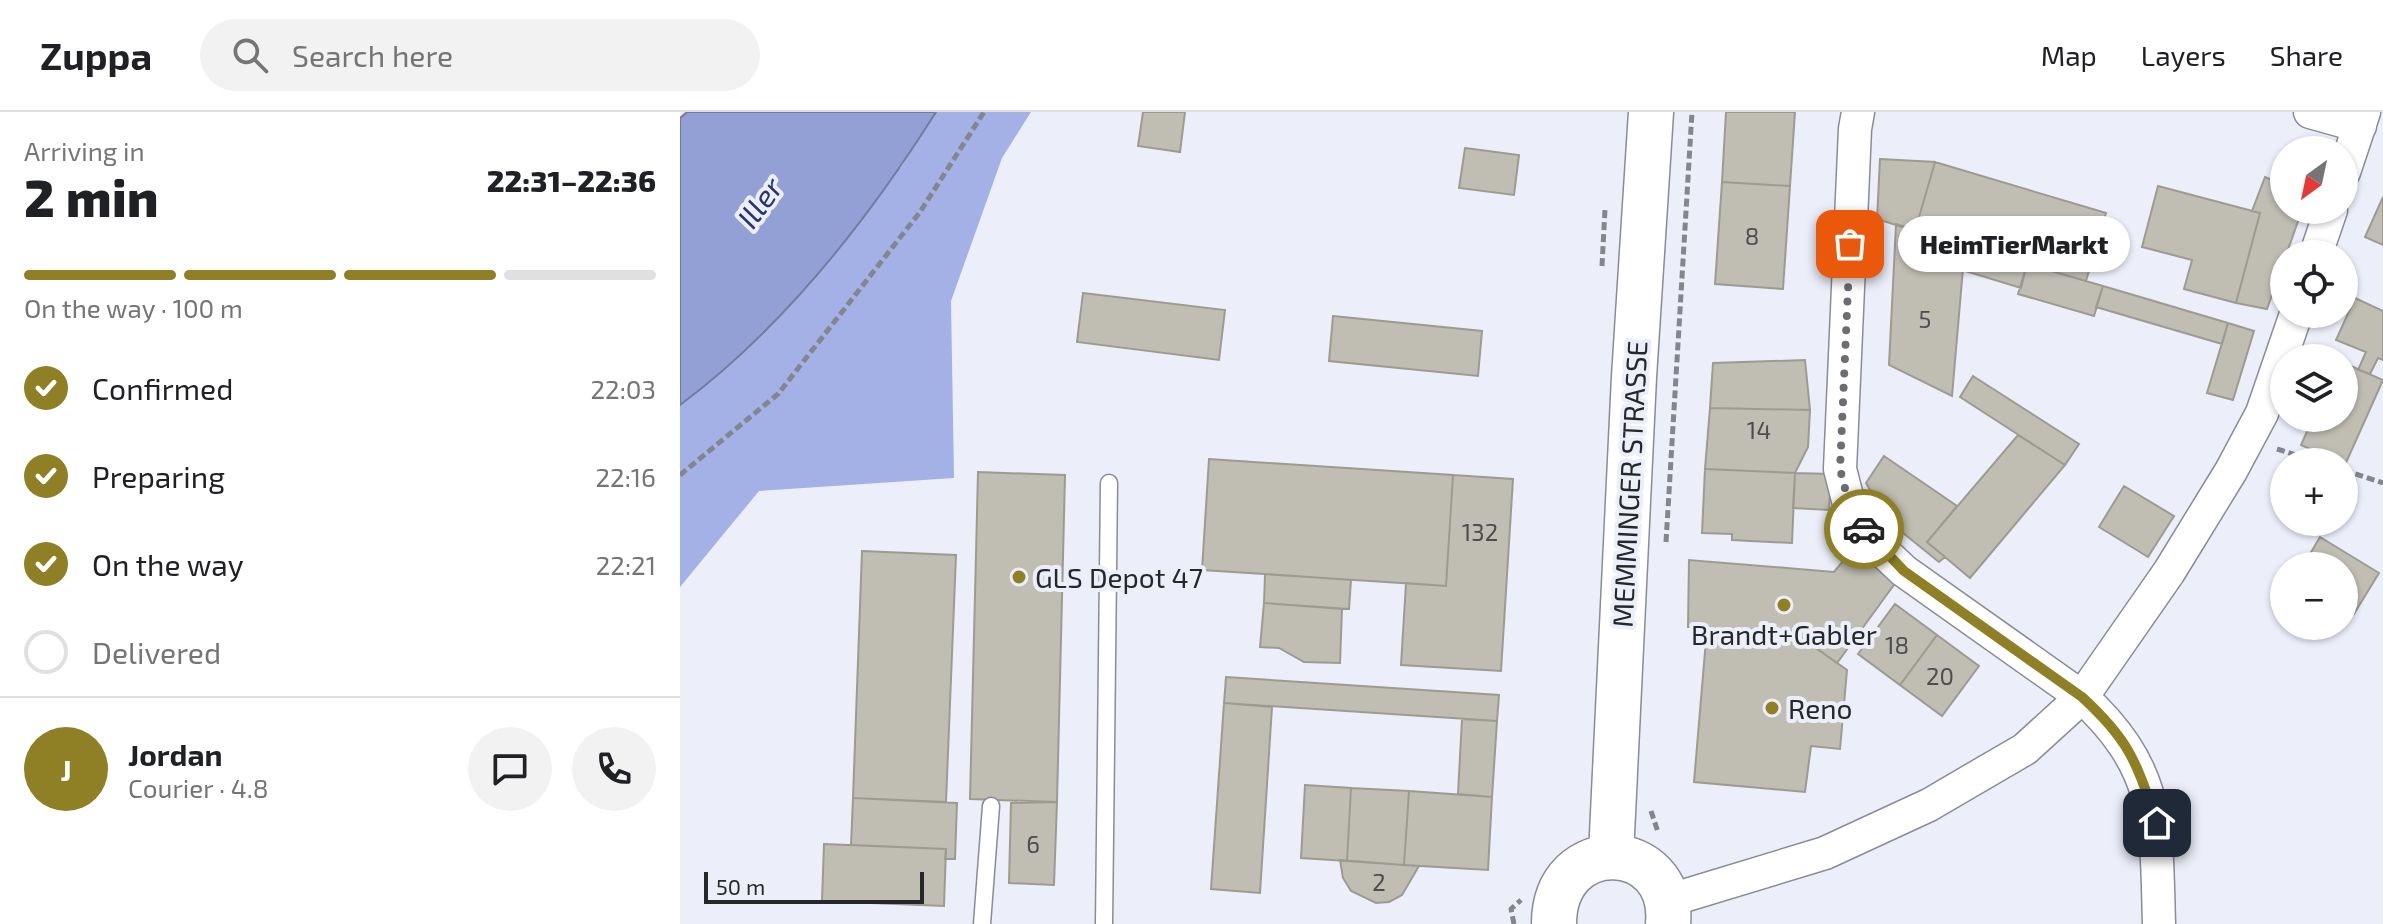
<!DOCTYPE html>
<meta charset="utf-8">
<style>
:root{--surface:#fff;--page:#f2f2f2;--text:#202124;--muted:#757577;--line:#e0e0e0;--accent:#8f8026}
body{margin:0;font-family:"Exo 2",sans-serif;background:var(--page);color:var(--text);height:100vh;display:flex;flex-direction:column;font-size:30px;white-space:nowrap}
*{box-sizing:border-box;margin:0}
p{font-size:26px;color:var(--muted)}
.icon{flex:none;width:44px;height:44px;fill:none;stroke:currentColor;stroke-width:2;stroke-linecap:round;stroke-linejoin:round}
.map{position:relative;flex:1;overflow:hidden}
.drawer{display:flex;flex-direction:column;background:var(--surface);width:680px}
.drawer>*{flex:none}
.needle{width:52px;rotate:213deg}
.tools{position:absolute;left:1590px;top:24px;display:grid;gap:16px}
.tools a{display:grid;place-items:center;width:88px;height:88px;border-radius:50%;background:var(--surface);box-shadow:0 2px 6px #0004;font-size:40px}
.scale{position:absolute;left:24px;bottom:20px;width:220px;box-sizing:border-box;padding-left:8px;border:4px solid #26272b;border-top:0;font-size:22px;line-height:28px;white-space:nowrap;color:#26272b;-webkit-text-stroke:6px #eceffa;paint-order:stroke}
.pin{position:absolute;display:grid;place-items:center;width:68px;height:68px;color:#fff;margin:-34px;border-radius:16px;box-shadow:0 4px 12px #0006}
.courier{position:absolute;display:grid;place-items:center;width:80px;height:80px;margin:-40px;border:6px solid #8f8026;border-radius:50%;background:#fff;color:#222;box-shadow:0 2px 10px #0007}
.bubble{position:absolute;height:56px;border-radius:28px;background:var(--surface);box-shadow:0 2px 6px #0004;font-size:26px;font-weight:800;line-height:56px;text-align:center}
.headline em{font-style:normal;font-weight:800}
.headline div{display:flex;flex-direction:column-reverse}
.headline{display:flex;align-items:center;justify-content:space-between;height:136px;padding:0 24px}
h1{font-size:52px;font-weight:800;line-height:60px}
.bar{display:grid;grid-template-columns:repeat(4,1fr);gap:12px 8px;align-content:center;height:96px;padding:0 24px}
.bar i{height:10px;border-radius:6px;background:var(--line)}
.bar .selected{background:var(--accent)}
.bar p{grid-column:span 4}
.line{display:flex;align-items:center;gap:20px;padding:0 24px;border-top:2px solid var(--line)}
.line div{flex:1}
.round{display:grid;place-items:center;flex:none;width:84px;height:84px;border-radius:42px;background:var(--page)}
ol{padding:0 24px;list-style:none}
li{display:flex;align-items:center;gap:24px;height:88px}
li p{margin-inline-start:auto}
li .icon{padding:8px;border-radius:50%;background:var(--accent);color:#fff;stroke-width:4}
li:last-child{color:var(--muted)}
li i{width:44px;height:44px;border:4px solid var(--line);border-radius:50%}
header{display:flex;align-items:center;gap:48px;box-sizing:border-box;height:112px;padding:0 40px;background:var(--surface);border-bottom:2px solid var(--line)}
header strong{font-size:38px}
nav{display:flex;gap:44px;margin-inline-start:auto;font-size:28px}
.search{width:560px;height:72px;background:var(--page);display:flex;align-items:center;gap:20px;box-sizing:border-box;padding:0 28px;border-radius:44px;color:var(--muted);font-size:30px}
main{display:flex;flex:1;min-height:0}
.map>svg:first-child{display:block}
.forest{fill:#a3b1e7}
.water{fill:#92a0d5;stroke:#727ca2;stroke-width:2}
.building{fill:#c0beb3;stroke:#9d9b91;stroke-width:2}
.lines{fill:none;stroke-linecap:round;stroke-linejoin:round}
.lane-casing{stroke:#898c96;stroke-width:19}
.street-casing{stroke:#898c96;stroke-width:35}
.secondary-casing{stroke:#898c96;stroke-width:47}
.path{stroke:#84868d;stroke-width:5;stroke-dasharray:8 4;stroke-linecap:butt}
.lane{stroke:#fff;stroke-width:16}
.street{stroke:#fff;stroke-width:32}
.secondary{stroke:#fff;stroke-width:44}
.done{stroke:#6b6d73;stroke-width:8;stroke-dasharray:0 14.4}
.route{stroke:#8f8026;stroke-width:10}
.poi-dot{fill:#8f8026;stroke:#eceffa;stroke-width:3}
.labels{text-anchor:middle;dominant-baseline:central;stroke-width:8;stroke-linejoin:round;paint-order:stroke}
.number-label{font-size:24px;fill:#4c4d4d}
.street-label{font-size:28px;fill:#26272b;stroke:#eceffa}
.poi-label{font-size:28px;fill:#26272b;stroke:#eceffa;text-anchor:start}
.water-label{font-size:30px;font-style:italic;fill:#293372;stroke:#eceffa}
</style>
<header>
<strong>Zuppa</strong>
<div class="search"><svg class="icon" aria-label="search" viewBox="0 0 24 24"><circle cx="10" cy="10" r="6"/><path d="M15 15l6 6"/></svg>Search here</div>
<nav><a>Map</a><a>Layers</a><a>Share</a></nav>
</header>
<main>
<section class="drawer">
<div class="headline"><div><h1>2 min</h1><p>Arriving in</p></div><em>22:31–22:36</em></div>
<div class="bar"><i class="selected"></i><i class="selected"></i><i class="selected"></i><i></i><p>On the way · 100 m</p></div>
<ol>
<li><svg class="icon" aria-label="check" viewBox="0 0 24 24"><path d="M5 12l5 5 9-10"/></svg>Confirmed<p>22:03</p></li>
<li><svg class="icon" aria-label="check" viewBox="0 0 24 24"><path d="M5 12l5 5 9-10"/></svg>Preparing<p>22:16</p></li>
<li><svg class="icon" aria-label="check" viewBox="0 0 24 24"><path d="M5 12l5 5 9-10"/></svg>On the way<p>22:21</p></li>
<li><i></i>Delivered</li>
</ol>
<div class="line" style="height:144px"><b class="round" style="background:var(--accent);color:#fff">J</b><div><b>Jordan</b><p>Courier · 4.8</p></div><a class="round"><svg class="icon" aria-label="chat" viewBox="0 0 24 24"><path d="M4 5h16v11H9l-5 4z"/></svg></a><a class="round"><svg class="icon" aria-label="phone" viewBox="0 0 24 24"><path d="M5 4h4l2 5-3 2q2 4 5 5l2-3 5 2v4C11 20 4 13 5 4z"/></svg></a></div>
</section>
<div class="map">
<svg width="1703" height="812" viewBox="0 0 1703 812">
<rect width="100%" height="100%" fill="#eceffa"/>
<path class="forest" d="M256,0H351L322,46L271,189L274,366L79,379L0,475V293L222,54Z"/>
<path class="water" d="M7,0H256C188,108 103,216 0,293V6Z"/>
<path class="building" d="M463,0H505L500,40L458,34Z
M1046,0H1115L1110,74L1042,70Z
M785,36L839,43L834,83L779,76Z
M1200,47L1255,50L1235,119L1197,107Z
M1255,50L1426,101L1406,169L1235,119Z
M1585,65L1604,73V98H1622L1587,197L1556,191L1580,101L1572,99Z
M1042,70L1110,74L1103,177L1035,172Z
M1478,74L1580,101L1556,191L1504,177L1512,148L1462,135Z
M1703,85V133L1685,125Z
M1216,112L1285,133L1272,284L1209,253Z
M1285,133L1347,152L1341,176L1282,158Z
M1347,152L1423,174L1414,204L1338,182Z
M1423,174L1548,211L1542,232L1416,195Z
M403,181L545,198L539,248L397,230Z
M1675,186L1703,199V248L1698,246L1690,262L1678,258L1686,240L1656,228Z
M653,204L802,219L798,264L649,249Z
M1548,211L1574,219L1553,288L1527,281Z
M1125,248L1130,298L1030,296L1033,251Z
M1664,251L1703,268L1665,353L1621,333L1633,306H1664Z
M1293,264L1399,332L1385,353L1280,285Z
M1030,296L1130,298L1128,335L1115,361L1025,357Z
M1338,323L1385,353L1290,466L1247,430Z
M1204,344L1277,394L1247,430L1265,445L1259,450L1207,408L1186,371Z
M529,347L773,363L766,474L522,458Z
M1025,357L1115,361L1112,431L1052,428V422L1022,421Z
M298,360L385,363L377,690L290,687Z
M1115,361L1151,362L1149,398L1113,396Z
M773,363L833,367L821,559L721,553L726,471L766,474Z
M1444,374L1494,404L1468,445L1419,415Z
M1640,425L1699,461L1674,502L1664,496V454H1623Z
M1172,438L1216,470L1157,551L1112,519L1008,515L1009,448L1154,460Z
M182,439L276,443L266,690L173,686Z
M585,462L671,468L669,497L584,491Z
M584,491L662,497L660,551L624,550L599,536L580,535Z
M1215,492L1257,523L1220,573L1178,542Z
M1027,516L1112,519L1167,558L1160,637L1131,634L1125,680L1014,670Z
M1257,523L1299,554L1262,604L1220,573Z
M546,565L819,583L817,609L544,591Z
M544,591L592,595L580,781L531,777Z
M782,607L817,609L812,685L778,682Z
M625,673L671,676L667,749L621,746Z
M671,676L729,679L724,753L667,749Z
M729,679L812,685L808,758L724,753Z
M173,686L277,691L275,747H265L266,737L171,733Z
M377,690L374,773L329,771L331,691Z
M144,732L266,737L264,794L142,789Z
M660,748L724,753L739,754L722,783L709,790L696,791L671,779L663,766Z"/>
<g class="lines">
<defs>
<path id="lane" d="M302,812L311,694
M424,812L429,371"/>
<path id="street" d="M1178,0L1175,17L1160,357L1169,392L1178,407L1191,428L1224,459L1402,585C1481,658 1476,712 1479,812
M1630,0L1680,14
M1664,60L1684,0
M1636,142L1651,98
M987,789L1145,741L1249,693L1345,637L1402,585L1489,460L1551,359L1582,301L1616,202"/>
<path id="secondary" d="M931,743L954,265L971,0
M874,812C874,720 996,726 988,812"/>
</defs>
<use href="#lane" class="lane-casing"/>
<use href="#street" class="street-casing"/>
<use href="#secondary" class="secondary-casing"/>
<path class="path" d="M922,154L925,97
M1597,337L1638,350
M1664,358L1703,371
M0,363L98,282L240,100L304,0
M986,430L1012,0
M971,699L978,720
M834,812L831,797L841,788"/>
<use href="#lane" class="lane"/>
<use href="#street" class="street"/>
<use href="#secondary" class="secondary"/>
</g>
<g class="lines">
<path class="done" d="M1170,132L1160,357L1169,392L1184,417"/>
<path class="route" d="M1184,417L1224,459L1402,585C1451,630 1456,650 1477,711"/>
</g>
<g class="poi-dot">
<circle cx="339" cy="465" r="8"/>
<circle cx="1104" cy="493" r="8"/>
<circle cx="1092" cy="596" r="8"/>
</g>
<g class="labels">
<g class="number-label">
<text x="1072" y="123">8</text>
<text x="1245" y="206">5</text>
<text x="1079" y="317">14</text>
<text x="800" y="419">132</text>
<text x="1217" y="532">18</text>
<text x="1260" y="563">20</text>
<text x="353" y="731">6</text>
<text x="699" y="769">2</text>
</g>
<g class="street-label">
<text transform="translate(949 372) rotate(-87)">MEMMINGER STRASSE</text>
</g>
<g class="poi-label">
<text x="355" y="465">GLS Depot 47</text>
<text x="1104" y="522" text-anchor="middle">Brandt+Gabler</text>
<text x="1108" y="596">Reno</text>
</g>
<g class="water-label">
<text transform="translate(79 90) rotate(-54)">Iller</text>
</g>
</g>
</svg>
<div class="tools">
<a><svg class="needle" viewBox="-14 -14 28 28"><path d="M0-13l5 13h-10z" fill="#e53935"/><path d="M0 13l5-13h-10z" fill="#757577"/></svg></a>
<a><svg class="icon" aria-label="locate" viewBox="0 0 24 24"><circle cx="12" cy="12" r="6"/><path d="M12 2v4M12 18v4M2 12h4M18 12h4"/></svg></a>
<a><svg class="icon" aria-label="layers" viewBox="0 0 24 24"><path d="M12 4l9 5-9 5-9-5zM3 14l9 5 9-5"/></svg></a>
<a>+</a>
<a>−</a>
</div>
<div class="scale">50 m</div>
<div class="pin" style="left:1170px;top:132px;background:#ea580c"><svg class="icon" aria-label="bag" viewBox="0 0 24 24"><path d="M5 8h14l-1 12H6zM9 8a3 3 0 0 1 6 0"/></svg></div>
<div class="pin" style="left:1477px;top:711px;background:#1f2937"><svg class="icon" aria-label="home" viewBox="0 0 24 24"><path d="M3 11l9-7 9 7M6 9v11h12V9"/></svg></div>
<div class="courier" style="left:1184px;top:417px"><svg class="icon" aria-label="car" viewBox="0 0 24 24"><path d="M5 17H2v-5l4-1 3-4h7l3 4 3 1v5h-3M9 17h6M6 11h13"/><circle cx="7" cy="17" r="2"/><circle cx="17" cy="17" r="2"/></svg></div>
<div class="bubble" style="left:1218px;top:104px;width:232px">HeimTierMarkt</div>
</div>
</main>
